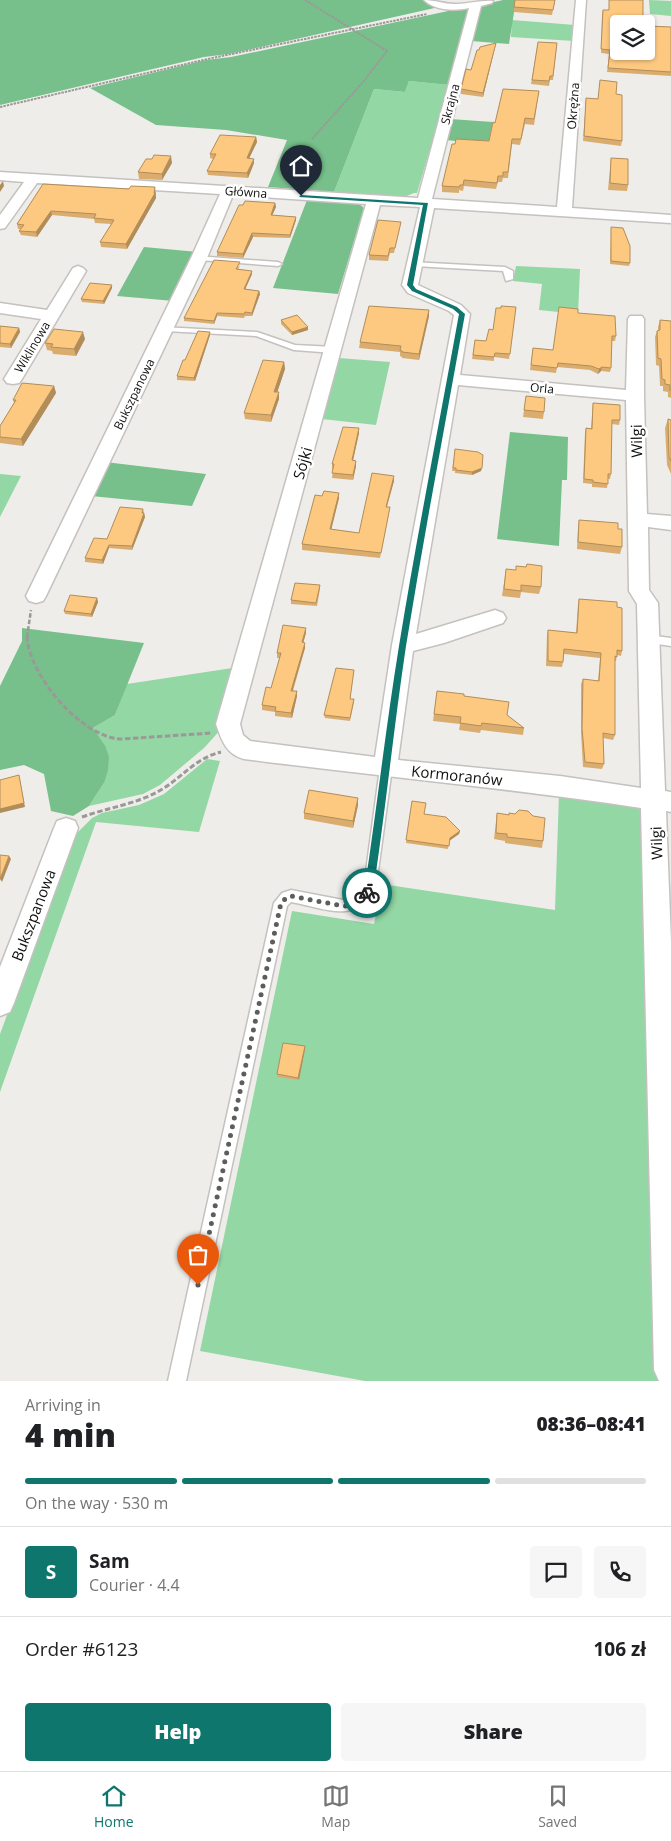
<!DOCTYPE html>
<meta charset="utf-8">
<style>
:root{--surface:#fff;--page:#f6f6f6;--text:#202124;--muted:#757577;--line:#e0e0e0;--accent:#0f766e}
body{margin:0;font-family:"Open Sans",sans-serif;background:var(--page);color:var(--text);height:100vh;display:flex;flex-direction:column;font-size:19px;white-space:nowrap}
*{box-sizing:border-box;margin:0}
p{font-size:16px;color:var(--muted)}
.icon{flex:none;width:28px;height:28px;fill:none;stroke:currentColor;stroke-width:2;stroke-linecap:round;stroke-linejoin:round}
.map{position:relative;height:1381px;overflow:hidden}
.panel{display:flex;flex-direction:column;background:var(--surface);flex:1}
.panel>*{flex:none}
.fabs{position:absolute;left:610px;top:15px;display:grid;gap:10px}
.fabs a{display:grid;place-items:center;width:45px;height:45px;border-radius:5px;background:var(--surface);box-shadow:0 1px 4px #0004;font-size:25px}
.pin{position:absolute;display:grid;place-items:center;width:42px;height:42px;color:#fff;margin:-51px -21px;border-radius:50% 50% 50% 0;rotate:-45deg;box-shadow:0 0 5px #0007}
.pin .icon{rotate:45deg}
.courier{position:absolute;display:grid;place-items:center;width:50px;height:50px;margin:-25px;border:4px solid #0f766e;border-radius:50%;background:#fff;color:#222;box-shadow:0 1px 6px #0007}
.summary em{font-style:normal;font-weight:800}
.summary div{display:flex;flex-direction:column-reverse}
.summary{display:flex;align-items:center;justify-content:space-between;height:85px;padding:0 25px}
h1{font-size:32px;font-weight:800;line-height:38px}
.bar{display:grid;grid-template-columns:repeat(4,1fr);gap:8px 5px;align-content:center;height:60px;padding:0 25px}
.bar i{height:6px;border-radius:4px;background:var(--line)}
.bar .current{background:var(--accent)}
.bar p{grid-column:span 4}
.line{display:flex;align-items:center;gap:12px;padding:0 25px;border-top:1px solid var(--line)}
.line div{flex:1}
.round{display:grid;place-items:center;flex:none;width:52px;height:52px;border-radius:5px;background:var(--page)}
.primary-button{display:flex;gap:10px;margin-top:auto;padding:10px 25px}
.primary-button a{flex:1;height:58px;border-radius:5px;background:var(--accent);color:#fff;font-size:20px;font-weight:800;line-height:58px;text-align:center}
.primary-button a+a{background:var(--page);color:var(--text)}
.tab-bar{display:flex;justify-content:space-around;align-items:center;height:70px;border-top:1px solid var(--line);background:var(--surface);font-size:14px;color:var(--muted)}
.tab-bar a{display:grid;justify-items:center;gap:2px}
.tab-bar .current{color:var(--accent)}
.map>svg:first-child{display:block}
.green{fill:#93d7a4}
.forest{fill:#77c08b}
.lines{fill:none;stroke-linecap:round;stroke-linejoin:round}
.lane-casing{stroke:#c4c1bf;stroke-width:3}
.street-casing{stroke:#c4c1bf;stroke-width:3}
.path-far2{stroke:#9a9997;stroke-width:2;stroke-dasharray:2.5 1;stroke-linecap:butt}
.path-far1{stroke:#9a9997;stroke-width:2.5;stroke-dasharray:4.5 2;stroke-linecap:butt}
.path{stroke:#9a9997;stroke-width:3;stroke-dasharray:5.5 2.5;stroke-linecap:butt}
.lane{fill:#fff;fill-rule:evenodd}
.street{fill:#fff;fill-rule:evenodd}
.wall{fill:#daad6f}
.shaded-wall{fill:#b18d5a}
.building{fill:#fdc981;stroke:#b18d5a}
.route{fill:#0f766e}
.done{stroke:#5d5d5b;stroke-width:5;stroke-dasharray:0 9}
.labels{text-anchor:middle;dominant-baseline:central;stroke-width:5;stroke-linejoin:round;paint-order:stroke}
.far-street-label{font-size:12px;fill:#0f0f0e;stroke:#fff}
.street-label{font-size:15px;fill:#0f0f0e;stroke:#fff}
</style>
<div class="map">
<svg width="671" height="1381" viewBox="0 0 671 1381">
<rect width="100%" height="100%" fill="#efedea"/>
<path class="green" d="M649,0L671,1V16L650,14Z
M512,20L575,25L574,41L511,37Z
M409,81L449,85L417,193H414L404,197L334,192L374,89L405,92Z
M516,266L580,269L578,314L539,310L542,284L513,281Z
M339,358L390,362L376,425L322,419Z
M0,474L21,476L0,517Z
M239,667L223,727L204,748L160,785L143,794L89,806L104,783L105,745L93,728L115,715L127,684Z
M207,759L220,761L199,832L96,822L0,1092V1034L66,856L77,833L92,818L102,813L139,805L164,794Z
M559,794L650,806L663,1381H365L200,1351L292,911L374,924L382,884L555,910Z"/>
<path class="forest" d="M0,0H425L439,7L229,54L204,57L0,105Z
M503,0H516L509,44L471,41L481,5Z
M467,7L472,9L449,85L409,81L405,92L374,89L334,192L268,187L287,140L226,130L156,125L90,88L206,60L231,57Z
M450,119L493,122L488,144L445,140Z
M307,200L358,203L364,208L338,294L273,288Z
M144,247L198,252L174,301L117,296Z
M510,432L568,437L567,480H562L559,546L497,539Z
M105,462L206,474L192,506L91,496Z
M22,628L144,643L115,715L93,728L105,745L109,757L108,770L104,783L89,806L73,816L51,811L44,774L24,765L0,770V686L22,641Z"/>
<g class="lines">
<defs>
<path id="lane" d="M196,256L278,262L282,264L278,266L199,260L195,258Z
M411,262L505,267L513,271V279L506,281L503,271L414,266L410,264Z
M162,327L257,332L295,345L334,347L338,350L334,353L294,350L256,336L165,331L161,329Z
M647,635L671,638V646L643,642L642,639Z
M386,763L390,765L392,768L376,886C358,926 325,908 291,902L287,906L186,1381H168L274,903L282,893L291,890L343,900C353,899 358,894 364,886L380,768L382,765Z"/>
<path id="street" d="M424,0C435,0 444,4 455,4C468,4 481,0 493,1L492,3L481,6L432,199L557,207L576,0H586L572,208L671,215V223L434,208L418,285L461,305L470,314L460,375L626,390L628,319L630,316H642L644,319V396L647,514L671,516V530L648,527L649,590L658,603L665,791L671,792V812L666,811L671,942V1381H659L654,1370L641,808C509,788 376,776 244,759C226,754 222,741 216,724L366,204L233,195L207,258L46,596L43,601L36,603L29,601L26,596L191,258L220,194L37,183L5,228L0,229V215L24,182L0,180V172L418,198L469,8C455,11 435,11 424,0ZM380,205L420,207L402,285L408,293L449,311L454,315L392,645L375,757L250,741L243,735L240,724ZM458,385L626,400L629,591L637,604L641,788L560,776L398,760L413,651L444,643L503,623L506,618L503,613L495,610L416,634Z
M78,266L83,268L86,271L22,379L19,383L13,384L7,383L4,379L41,319L0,313V303L47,310L73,268Z
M66,818L75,821L78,828L14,1003L10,1012L0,1016V967L54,828L57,821Z"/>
</defs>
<use href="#lane" class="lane-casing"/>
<use href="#street" class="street-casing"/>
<path class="path-far2" d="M305,0L387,51L363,82L312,139
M0,107L212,58L427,14"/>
<path class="path-far1" d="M27,637L31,610"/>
<path class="path" d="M27,636C28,674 82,739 122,739L212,733
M82,817C107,808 136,804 159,791C181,779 195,758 221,752"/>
<use href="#lane" class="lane"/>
<use href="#street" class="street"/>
</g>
<path class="wall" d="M555,0L552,15L514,12V7Z
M609,0H643L619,24L671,27V76L607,72L609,54L601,53L602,14L603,10H609Z
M538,42L557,43L553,80H550L549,86L531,84Z
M496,43L483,97L461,94V89L471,70L479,50Z
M539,91L534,125L525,124L520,145L512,144L508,178H503L502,182H498L496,189L464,186L463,191L459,190V193L442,192V186L455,144L489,141L495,123Z
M616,94L622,141L621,146L583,141L586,98L598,99Z
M256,137L257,142L249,158L254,163L248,178L208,175L207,171L213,159L210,158V154Z
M611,158L628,185L627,191L608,190Z
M172,163L162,180L139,179L138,172Z
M43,184L156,192V198L127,249L101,247L100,242L111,224L95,223L94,219L52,215L37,237L21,235L19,231L21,229H18L17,224Z
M275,203L276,207L272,215L296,217V220L290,238L253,237L243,258L217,256V252L243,205Z
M400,227L394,253H390L388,261L369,260V255Z
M611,227L630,263L629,266L610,264Z
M240,265L238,270L252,274L245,289L259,291L260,294L252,316H245L244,318L217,316L214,324L184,321V318Z
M112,288L104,304L82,302L81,299Z
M516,307L509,359L494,357V361L472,359L475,340L486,341L493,330L501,308Z
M429,310V316L419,360L402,358V357L400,356V352L359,348L360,342Z
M578,313L616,336L615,341H612L611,368L610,372L601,371L598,374L590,370L557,367L556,373L530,370L533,348L553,350Z
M281,320L308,330L292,335L281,324Z
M660,320L671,321V398L668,397V392L663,391V386H660L659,366L656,365L655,337L657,331L658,330V327Z
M0,326L19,328L20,332L11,348L0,347Z
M210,335L195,381L177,380V376L185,360Z
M85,339L76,356L53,354L52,351L47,350L45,343Z
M284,362L285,369L277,392L279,399L271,422L245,419L244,413Z
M54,386L56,393L23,446L0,443V426L14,403L13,400Z
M526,396L544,412L543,419L523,417Z
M593,403L620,420L619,425L612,424L611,474L610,479H608L607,488L592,487V484L583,483L585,432L586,428H591Z
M668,419L671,420V474L667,465L665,428Z
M359,428V433L353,460L356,461V466L353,480L332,478L333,469H332V464Z
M455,449L483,455L481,471L472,475L455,473V471H452Z
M394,476V481L387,507H390L389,513L380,558L302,550V544L322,496L339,498L331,529L359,533Z
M143,509L145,517L132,550L109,548L103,564L85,562V558Z
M579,520L618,529L622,547L620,554L577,549L578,527Z
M526,567L541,587L539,594L521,592L520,598L502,596L505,576L515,570Z
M320,585V589L317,606L291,604V600Z
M97,598L98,602L92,617L65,614L64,611Z
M579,599L617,607L622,651L621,656L617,655L616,661H615V735L613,740L603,738L604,764L602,769L583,767L581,733V684L583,679L598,681L600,658L564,654L563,662L562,667L546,666L547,635L548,630L576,633L578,604Z
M306,633L303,643L305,648L293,691L297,696L292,718L275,716V712L262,710V705L271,688L280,658H277V653Z
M354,670L350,699L354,702L350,721L325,718L324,715Z
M437,691L464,696L507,715L524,728L523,735L481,730L480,733L459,730L460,724L433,721Z
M412,801L424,814L460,831L459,834L449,841L448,849L406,843Z
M358,805L353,828L304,819V813Z
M497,813L543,841L542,848L505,843V841L494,839Z
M305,1049L299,1080L277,1077V1074Z"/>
<path class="shaded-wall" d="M496,43L495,47L483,97V93Z
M256,137L257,142L247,163V158Z
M171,156L172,163L162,180V174Z
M254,159V163L248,178L247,173Z
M3,181L4,186L0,192V185Z
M155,187L156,198L127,249L126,244L154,193Z
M275,203L276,207L271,218V215Z
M51,211L52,215L37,237L36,232Z
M296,217V220L290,238V235Z
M252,233L253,237L243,258V254Z
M252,271V274L244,292V289Z
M112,285V288L104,304L103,301Z
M259,291L260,294L252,316V313Z
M429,310V316L419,360V354Z
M217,313V316L214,324V321Z
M308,327V330L292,335V332Z
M19,328L20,332L11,348L10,344Z
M83,332L85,339L76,356L74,349Z
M210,332V335L195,381L194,378Z
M284,362L285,369L275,399L274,392Z
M602,367L601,371L598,374L599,369Z
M54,386L56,393L23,446L21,439Z
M279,392V399L271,422V415Z
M359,428V433L352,465V460Z
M356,461V466L353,480V475Z
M482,468L481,471L472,475V472Z
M394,476V481L385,512L386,507Z
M339,493V498L330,535V529Z
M144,513L145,517L132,550V546Z
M109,545V548L103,564L102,560Z
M97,598L98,602L92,617L91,614Z
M306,628V633L302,647V642Z
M305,643V648L291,695V691Z
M297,691V696L292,718L291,713Z
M19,775L25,807L0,813V809Z
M358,798V805L353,828V821Z
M460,831L459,834L449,841L450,838Z
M9,856L11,859L2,882L0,879Z
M305,1046V1049L299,1080L298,1078Z"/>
<path class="building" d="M515,0H555L553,10L514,7Z
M609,0H643V24H619V51H646V26L671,27V72L608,68L610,50L601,49L603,10H609Z
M538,42L557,43L553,76H550L549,81L532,80Z
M496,43L483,93L461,89L466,69L471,70L477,50H479L480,47Z
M600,80L617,82L616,94L622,95V141L584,136L586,98L598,99Z
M503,89L539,91L534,119L525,118L521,139H512L508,172H503V176H498L497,183L464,180L463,185H460L459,187L442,186L452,144H455L456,139L489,141L493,122L495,123Z
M220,135L256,137L247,158L254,159L247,173L207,171L216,154H210Z
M154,155L171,156L162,174L138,172L146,159H152Z
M611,158L628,159V185L610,183Z
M43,184L129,189L131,186L155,187L154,193H155L126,244L100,242L114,220L94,218L96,214L51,211L36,232L19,231L24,225L17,224Z
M245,201L275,203L271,215L296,217L290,235L252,233L243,254L217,252L239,205H243Z
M378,220L401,222L395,248H390L388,256L369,255Z
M611,227L623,228L630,246V263L611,261Z
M214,260L240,262L236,269L252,271L244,289L259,291L252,313L245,312L244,314L217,313L214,321L184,318Z
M90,283L112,285L103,301L81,299Z
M369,306L429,310L419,354L402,352V351L400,350L401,346L360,342Z
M501,306L516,307L510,354L495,353L494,357L473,355L475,340L486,341L489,329L493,330L496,308H501Z
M559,307L578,309V313L615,316L616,336H612L611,368L602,367L599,369L591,366L558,363L557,368L531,365L533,348L553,350Z
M297,315L308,327L292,332L281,320Z
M660,320L671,321V391L670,390V385L665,384V380L662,379L661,359L658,358L657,331L660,330Z
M0,326L19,328L10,344L0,343Z
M54,329L83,332L74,349L51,347L53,344L45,343Z
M198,331L210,332L194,378L177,376L183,360H185Z
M263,360L284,362L274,392H279L271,415L244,413Z
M22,383L54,386L21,439L0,437V426L16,400H13Z
M526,396L545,398L544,412L524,410Z
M593,403L620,405V420H612L611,474H608V484L593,482V480L584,479L586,428L592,429Z
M668,419L671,420V461L669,457Z
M343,427L359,428L352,460L356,461L353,475L332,473L334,464H332Z
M455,449L478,452L483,455L482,468L472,472L456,470V468H453Z
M372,473L394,476L386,507H390L381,553L302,544L315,495L322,496L324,491L339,493L330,529L359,533Z
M120,507L143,509L142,513H144L132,546L109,545L102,560L85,558L94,538L107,539Z
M579,520L618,523V529H622V547L578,542Z
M527,564L542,566L541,587L521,585V591L504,589L506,569L516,570V566L526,567Z
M295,583L320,585L316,603L291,600Z
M70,595L97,598L91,614L64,611Z
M579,599L617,602V607L622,608V651L617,650V657L615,656V735L603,733L604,764L585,762L582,728L583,679L599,681L601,653L564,649L563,662L548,661V630L577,633Z
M283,625L306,628L302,642L305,643L291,691H297L291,713L275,711L276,707L262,705L266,687L271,688L281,653H277Z
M336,668L354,670L350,699H354L350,718L324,715Z
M437,691L464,694V696L509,702L507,715L524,728L482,723L481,726L460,723L461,717L434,714Z
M19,775L24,803L0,809V780Z
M309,790L358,798L353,821L304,813Z
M412,801L426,803L424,814L446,817L460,831L450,838L449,846L406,840Z
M519,810L528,811L533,816L545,818L543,841L507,837V834L496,833L497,813L509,815V813L515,814Z
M0,855L9,856L0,879Z
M283,1043L305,1046L298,1078L277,1074Z"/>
<path class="route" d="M301,195L428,203L413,285L416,289L457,307L465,314C445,425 424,535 406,646C394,726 386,806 374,886L370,896L367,897L362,893L365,886C377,806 386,726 399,646C417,535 439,425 459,314L453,309L412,291L407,285L423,205L299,197Z"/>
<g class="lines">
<path class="done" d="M198,1285L281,903L287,897L291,896L343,906C353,906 362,903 367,893"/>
</g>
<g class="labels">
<g class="far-street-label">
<text transform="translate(450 104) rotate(-75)">Skrajna</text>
<text transform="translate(573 106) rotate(-86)">Okrężna</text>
<text transform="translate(246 192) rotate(4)">Główna</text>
<text transform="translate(32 347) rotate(-59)">Wiklinowa</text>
<text transform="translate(542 388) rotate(5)">Orla</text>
<text transform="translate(134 394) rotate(-64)">Bukszpanowa</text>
</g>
<g class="street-label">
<text transform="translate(636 441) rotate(-91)">Wilgi</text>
<text transform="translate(302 463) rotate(-74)">Sójki</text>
<text transform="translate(457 775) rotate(6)">Kormoranów</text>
<text transform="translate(656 843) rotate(-92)">Wilgi</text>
<text transform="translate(33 915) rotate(-69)">Bukszpanowa</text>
</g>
</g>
</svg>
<div class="fabs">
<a><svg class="icon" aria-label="layers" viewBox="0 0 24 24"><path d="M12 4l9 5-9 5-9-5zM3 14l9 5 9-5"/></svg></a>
</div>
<div class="pin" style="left:198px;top:1285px;background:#ea580c"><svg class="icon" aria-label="bag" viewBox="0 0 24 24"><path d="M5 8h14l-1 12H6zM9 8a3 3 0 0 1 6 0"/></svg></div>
<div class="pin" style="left:301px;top:196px;background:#1f2937"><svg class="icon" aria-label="home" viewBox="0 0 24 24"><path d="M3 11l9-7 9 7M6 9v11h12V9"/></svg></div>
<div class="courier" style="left:367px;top:893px"><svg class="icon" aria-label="bike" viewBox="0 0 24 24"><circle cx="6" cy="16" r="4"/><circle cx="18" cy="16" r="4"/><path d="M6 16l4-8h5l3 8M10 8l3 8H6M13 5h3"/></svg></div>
</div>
<section class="panel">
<div class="summary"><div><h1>4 min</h1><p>Arriving in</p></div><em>08:36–08:41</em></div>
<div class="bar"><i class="current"></i><i class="current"></i><i class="current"></i><i></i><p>On the way · 530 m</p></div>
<div class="line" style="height:90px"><b class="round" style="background:var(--accent);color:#fff">S</b><div><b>Sam</b><p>Courier · 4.4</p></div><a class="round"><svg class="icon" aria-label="chat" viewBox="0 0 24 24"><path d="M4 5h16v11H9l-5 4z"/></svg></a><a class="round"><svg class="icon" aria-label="phone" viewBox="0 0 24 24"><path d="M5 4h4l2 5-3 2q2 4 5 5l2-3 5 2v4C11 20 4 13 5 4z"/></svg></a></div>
<div class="line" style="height:65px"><div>Order #6123</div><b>106 zł</b></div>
<div class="primary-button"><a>Help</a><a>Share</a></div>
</section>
<nav class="tab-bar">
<a class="current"><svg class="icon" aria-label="home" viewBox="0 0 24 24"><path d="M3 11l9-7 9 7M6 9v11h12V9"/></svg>Home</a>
<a><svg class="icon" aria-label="map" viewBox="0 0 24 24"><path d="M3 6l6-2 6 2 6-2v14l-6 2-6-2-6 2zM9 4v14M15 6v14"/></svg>Map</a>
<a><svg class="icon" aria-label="saved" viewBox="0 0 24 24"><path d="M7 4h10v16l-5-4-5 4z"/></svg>Saved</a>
</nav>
